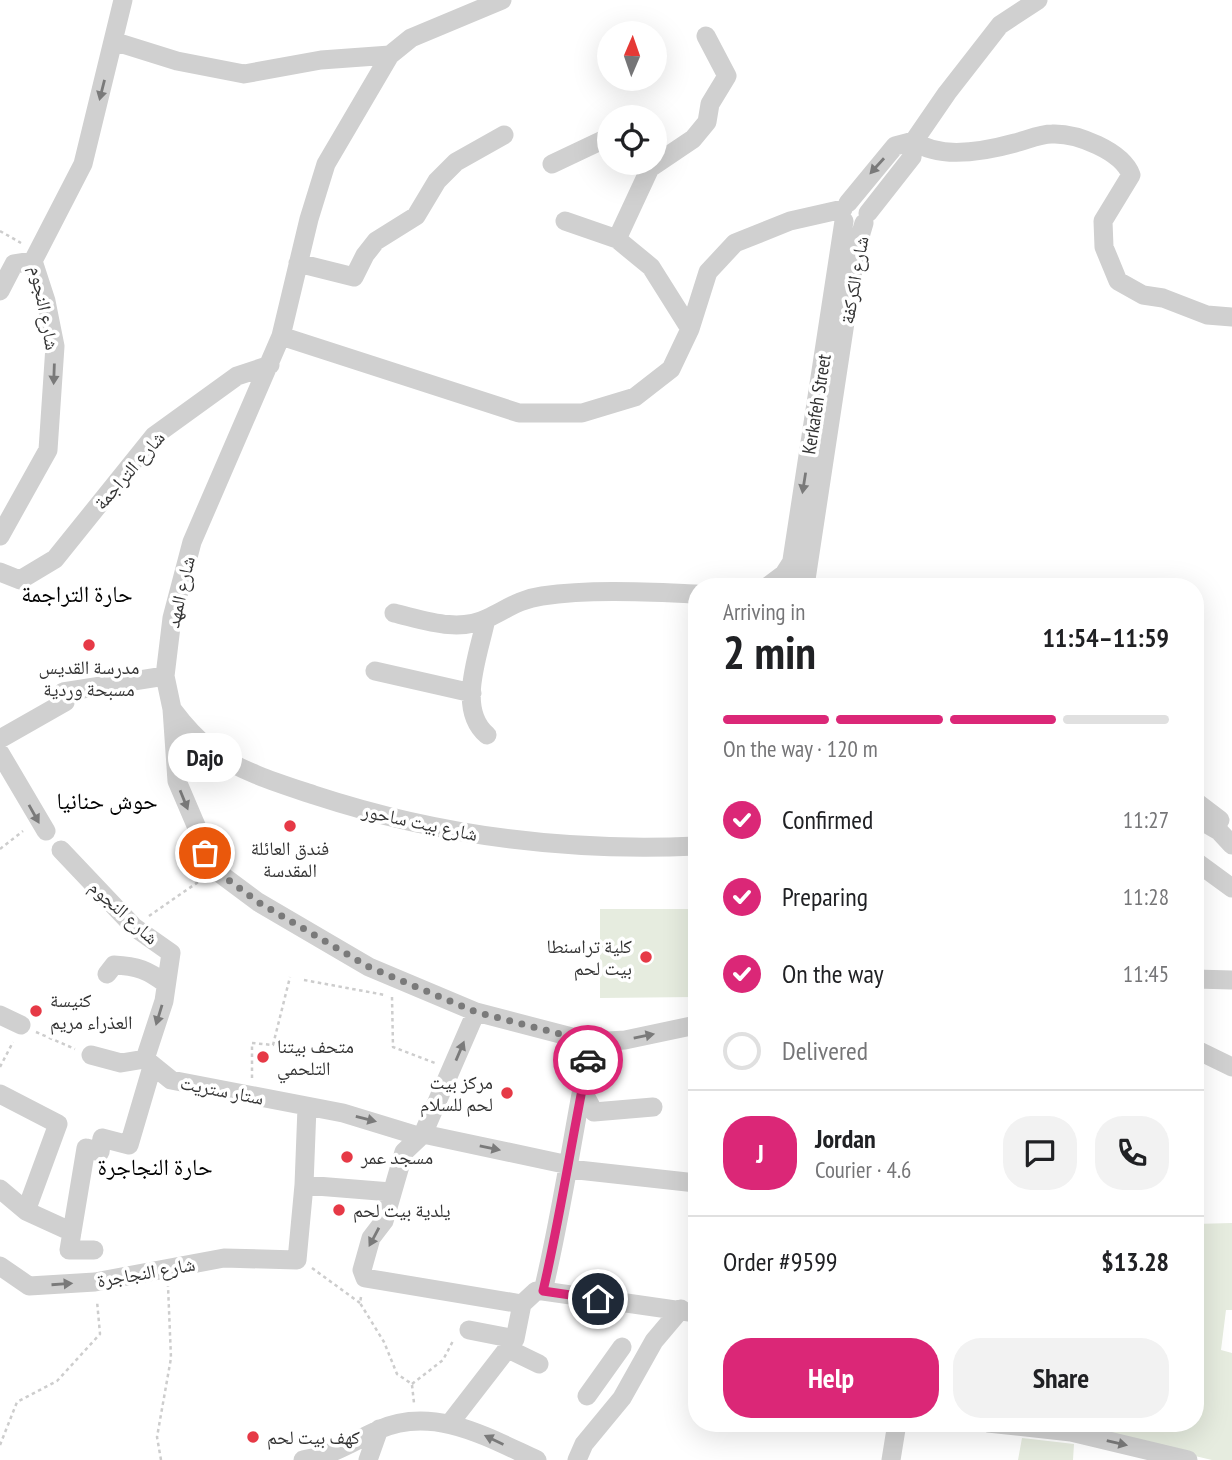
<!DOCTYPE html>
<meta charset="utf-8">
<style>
:root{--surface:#fff;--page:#f2f2f2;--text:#202124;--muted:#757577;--line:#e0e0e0;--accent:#db2777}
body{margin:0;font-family:"PT Sans Narrow","Noto Naskh Arabic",sans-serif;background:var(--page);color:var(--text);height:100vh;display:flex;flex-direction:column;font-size:26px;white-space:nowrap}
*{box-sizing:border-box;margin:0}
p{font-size:23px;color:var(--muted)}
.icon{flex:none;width:38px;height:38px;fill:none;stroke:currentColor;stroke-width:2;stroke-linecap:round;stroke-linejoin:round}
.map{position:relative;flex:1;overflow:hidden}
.drawer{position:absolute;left:688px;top:578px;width:516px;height:854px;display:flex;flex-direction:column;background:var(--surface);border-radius:28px;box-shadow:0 7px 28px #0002}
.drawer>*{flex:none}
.needle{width:46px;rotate:2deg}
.buttons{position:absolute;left:597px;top:21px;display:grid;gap:14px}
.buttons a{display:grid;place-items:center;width:70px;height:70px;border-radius:50%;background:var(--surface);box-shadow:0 7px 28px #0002;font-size:35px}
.pin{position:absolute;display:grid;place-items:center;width:60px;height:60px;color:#fff;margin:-30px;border:4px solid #fff;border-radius:50%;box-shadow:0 2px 7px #0007}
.courier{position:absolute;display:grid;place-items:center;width:70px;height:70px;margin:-35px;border:5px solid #db2777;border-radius:50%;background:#fff;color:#222;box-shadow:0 2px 9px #0007}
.bubble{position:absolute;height:49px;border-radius:24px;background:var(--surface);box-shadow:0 7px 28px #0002;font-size:23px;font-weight:600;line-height:49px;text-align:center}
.overview em{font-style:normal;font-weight:600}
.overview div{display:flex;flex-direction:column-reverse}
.overview{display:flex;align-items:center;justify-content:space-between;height:119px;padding:0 35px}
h1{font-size:46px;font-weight:600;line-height:52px}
.bar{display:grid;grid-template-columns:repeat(4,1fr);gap:10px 7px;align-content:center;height:84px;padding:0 35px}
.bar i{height:9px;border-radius:5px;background:var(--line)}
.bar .current{background:var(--accent)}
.bar p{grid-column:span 4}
.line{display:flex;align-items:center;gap:18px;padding:0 35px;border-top:2px solid var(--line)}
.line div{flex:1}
.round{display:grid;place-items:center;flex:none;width:74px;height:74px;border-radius:28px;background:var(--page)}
ol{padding:0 35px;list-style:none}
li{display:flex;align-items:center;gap:21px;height:77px}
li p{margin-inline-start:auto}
li .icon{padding:7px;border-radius:50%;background:var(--accent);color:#fff;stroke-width:4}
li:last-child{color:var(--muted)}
li i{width:38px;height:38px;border:4px solid var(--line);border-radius:50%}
.action{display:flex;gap:14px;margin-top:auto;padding:14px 35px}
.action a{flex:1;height:80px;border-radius:28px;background:var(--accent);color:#fff;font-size:28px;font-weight:600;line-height:80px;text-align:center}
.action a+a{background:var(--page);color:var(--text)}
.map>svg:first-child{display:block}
.green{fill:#e6ecdf}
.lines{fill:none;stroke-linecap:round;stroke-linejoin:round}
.path{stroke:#cdcdcd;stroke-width:2.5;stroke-dasharray:3.5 3.5;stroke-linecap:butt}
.minor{stroke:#d0d0d0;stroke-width:19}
.oneway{fill:#7a7a7a}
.done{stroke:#7a7a7a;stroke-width:7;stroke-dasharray:0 12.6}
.route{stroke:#db2777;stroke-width:9}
.poi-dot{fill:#e63946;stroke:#fff;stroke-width:2.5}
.labels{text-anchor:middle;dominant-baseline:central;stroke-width:7;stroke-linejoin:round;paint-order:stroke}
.street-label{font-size:19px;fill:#333;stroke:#fff}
.poi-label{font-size:19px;fill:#333;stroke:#fff;text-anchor:start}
.quarter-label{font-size:23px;fill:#000;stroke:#fff}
</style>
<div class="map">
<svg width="1232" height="1460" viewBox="0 0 1232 1460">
<rect width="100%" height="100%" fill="#fff"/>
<path class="green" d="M696,909V997L600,998V909Z
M1232,1223V1310H1226L1221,1350L1232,1353V1460H1212L1055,1423H1195V1224Z
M1022,1438L1074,1444L1073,1460H1018Z"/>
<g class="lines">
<path class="path" d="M0,231L21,243
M0,849L23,831
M149,916L201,880
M304,980L385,995
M392,997L393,1047L435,1063
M36,1032L75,1049
M0,1067L13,1042
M252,1078V1043L273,1045L290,977
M312,1268L360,1303
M361,1297L360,1303L384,1342L397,1374L412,1384
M412,1384L443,1360L454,1339
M412,1385L414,1403
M0,1445L17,1402L57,1381L100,1334L97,1301
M161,1460L157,1437L171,1358L168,1286"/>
<path class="minor" d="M502,0L411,38L390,55L326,164L309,219L281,336L192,542L172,618L165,676L172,709L177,781L215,870L258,902L369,967L476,1012L591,1042L625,1040L696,1025
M113,41L177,61L244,74L321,60L390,55
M552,164L609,137
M848,203L895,146L914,141C940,160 986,151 1015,143C1027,140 1040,134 1052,134C1077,133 1122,151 1131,175L1103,221L1104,247L1118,281L1143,295L1163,298L1207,315L1232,317
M868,213L912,157L914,141L947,93L1000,25L1038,0
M565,221L617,239
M298,263L354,277L365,255L376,241L416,216L437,181L456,162L504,135
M0,291L14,264L33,261
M690,329L651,267L617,239L650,168L693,139L707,122L710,104L727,76L706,36
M281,336L519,413H582L635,397L671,369L690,329L708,272L735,243L790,221L843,209
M0,536L48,450L55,346L46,301L33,261L83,164L123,0
M0,572L20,580L55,559L154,436L237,376L270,365
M768,586L784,574L791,563
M788,586L844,221
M805,586L856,250L864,223
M394,613C424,620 458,633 488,618C507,609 520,599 542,596C592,589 646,592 696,594
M486,619C479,654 456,709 487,735
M375,671L472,693
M172,709C184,725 196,739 212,751C241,772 281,784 314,795C439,836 565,852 696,846
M0,739L65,702L63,692L165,676
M0,753L46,831
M1195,801L1220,820
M1195,817L1219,831L1232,845
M61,850L134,927L171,953L164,1001L145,1059
M1195,861L1232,888
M107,974L114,965C137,966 148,970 166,984
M1195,979L1232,980
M476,1012L423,1134L404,1152L384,1221L371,1238L362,1270L365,1278L522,1304
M0,1015L21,1025
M1195,1049L1232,1067
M91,1055L121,1063L145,1059
M145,1059L171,1080L343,1113L415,1135L423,1134L564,1164L569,1169L696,1183
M581,1088L594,1112L653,1107
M0,1094L58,1124L26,1211
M304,1185L307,1107
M0,1189L26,1211L72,1232
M94,1250H69L86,1148L100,1152L102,1138L129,1145L152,1067
M0,1266L29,1286L95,1282L224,1258L297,1260L304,1185L391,1192
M543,1291L696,1313
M469,1330L515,1339
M508,1349L539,1364
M587,1396L622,1347
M450,1423L515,1339L522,1304L536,1291H543C563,1208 574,1125 591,1042
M988,1423L1071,1432L1188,1460
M303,1460C334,1455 350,1443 378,1430C433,1405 487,1437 537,1460
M368,1460L379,1429
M577,1460L584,1444L622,1398L654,1341L681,1309
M891,1460L897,1423"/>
</g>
<defs><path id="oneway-solid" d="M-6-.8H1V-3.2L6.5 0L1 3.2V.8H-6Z" transform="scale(1.75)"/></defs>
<g class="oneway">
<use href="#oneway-solid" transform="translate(102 90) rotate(104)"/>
<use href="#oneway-solid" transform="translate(877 166) rotate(132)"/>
<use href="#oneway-solid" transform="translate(54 374) rotate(92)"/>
<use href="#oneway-solid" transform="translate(804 483) rotate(99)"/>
<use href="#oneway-solid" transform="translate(184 800) rotate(68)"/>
<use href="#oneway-solid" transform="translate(34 814) rotate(61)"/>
<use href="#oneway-solid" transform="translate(159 1015) rotate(107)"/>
<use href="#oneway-solid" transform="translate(644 1036) rotate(-11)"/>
<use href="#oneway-solid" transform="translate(460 1051) rotate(-67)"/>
<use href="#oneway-solid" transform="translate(366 1119) rotate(14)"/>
<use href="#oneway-solid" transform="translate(490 1148) rotate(12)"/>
<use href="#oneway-solid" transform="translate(374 1237) rotate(118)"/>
<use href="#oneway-solid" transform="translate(62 1284) rotate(-4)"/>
<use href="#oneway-solid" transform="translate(494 1440) rotate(-154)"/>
<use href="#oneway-solid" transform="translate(1117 1443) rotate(13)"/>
</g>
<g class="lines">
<path class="done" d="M205,853L215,870L258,902L369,967L476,1012L591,1042L588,1060"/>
<path class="route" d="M588,1060C572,1136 561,1214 543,1291L598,1299"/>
</g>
<g class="poi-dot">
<circle cx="89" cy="645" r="7"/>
<circle cx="290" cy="826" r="7"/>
<circle cx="646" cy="957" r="7"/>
<circle cx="36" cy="1011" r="7"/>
<circle cx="263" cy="1057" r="7"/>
<circle cx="507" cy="1093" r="7"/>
<circle cx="347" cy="1157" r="7"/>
<circle cx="339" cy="1210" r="7"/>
<circle cx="253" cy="1437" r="7"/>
</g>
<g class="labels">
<g class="street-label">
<text transform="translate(854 280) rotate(-80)">شارع الكركفة</text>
<text transform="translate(45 308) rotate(79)">شارع النجوم</text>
<text transform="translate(816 404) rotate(-81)">Kerkafeh Street</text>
<text transform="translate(129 470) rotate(-49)">شارع التراجمة</text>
<text transform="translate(180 592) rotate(-77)">شارع المهد</text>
<text transform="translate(420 822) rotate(12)">شارع بيت ساحور</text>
<text transform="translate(124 912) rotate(42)">شارع النجوم</text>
<text transform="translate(222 1090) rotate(11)">ستار ستريت</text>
<text transform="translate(146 1272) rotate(-10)">شارع النجاجرة</text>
</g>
<g class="poi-label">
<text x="89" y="667" text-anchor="middle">مدرسة القديس<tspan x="89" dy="22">مسبحة وردية</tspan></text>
<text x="290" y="848" text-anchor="middle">فندق العائلة<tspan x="290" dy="22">المقدسة</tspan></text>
<text x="632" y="946" text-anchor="end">كلية تراسنطا<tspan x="632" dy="22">بيت لحم</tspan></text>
<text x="50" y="1000">كنيسة<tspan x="50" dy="22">العذراء مريم</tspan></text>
<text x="277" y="1046">متحف بيتنا<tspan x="277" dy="22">التلحمي</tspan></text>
<text x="493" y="1082" text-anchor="end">مركز بيت<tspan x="493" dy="22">لحم للسلام</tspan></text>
<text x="361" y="1157">مسجد عمر</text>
<text x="353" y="1210">يلدية بيت لحم</text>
<text x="267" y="1437">كهف بيت لحم</text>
</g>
<g class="quarter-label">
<text x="77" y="593">حارة التراجمة</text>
<text x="107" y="800">حوش حنانيا</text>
<text x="155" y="1166">حارة النجاجرة</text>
</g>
</g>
</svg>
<div class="buttons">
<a><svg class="needle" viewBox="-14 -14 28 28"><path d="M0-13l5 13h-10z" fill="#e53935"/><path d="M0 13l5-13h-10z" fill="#757577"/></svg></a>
<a><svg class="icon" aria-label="locate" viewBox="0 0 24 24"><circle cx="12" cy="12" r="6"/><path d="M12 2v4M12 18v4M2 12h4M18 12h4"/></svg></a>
</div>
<div class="pin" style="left:205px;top:853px;background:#ea580c"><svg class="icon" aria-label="bag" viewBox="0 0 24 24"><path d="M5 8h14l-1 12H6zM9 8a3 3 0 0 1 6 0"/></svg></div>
<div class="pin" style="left:598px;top:1299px;background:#1f2937"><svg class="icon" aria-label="home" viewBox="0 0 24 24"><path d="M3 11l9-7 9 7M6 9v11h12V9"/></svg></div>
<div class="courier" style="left:588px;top:1060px"><svg class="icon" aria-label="car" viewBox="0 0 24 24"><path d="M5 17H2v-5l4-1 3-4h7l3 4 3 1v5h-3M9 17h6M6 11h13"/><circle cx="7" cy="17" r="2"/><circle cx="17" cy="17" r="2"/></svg></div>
<div class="bubble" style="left:168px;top:733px;width:74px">Dajo</div>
<section class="drawer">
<div class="overview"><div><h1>2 min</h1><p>Arriving in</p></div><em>11:54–11:59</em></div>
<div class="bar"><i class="current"></i><i class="current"></i><i class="current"></i><i></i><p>On the way · 120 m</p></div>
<ol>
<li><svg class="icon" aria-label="check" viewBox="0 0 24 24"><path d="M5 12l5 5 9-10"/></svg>Confirmed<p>11:27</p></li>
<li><svg class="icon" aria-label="check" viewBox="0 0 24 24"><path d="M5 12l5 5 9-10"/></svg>Preparing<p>11:28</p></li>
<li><svg class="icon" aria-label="check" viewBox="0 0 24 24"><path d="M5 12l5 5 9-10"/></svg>On the way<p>11:45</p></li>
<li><i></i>Delivered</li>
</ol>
<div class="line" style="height:126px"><b class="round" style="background:var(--accent);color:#fff">J</b><div><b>Jordan</b><p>Courier · 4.6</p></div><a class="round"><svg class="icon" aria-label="chat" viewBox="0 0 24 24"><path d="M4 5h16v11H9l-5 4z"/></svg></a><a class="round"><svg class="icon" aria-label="phone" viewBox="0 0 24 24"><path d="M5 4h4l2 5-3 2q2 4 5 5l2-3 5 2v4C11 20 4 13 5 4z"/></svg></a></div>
<div class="line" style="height:91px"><div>Order #9599</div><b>$13.28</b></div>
<div class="action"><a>Help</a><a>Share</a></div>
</section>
</div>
